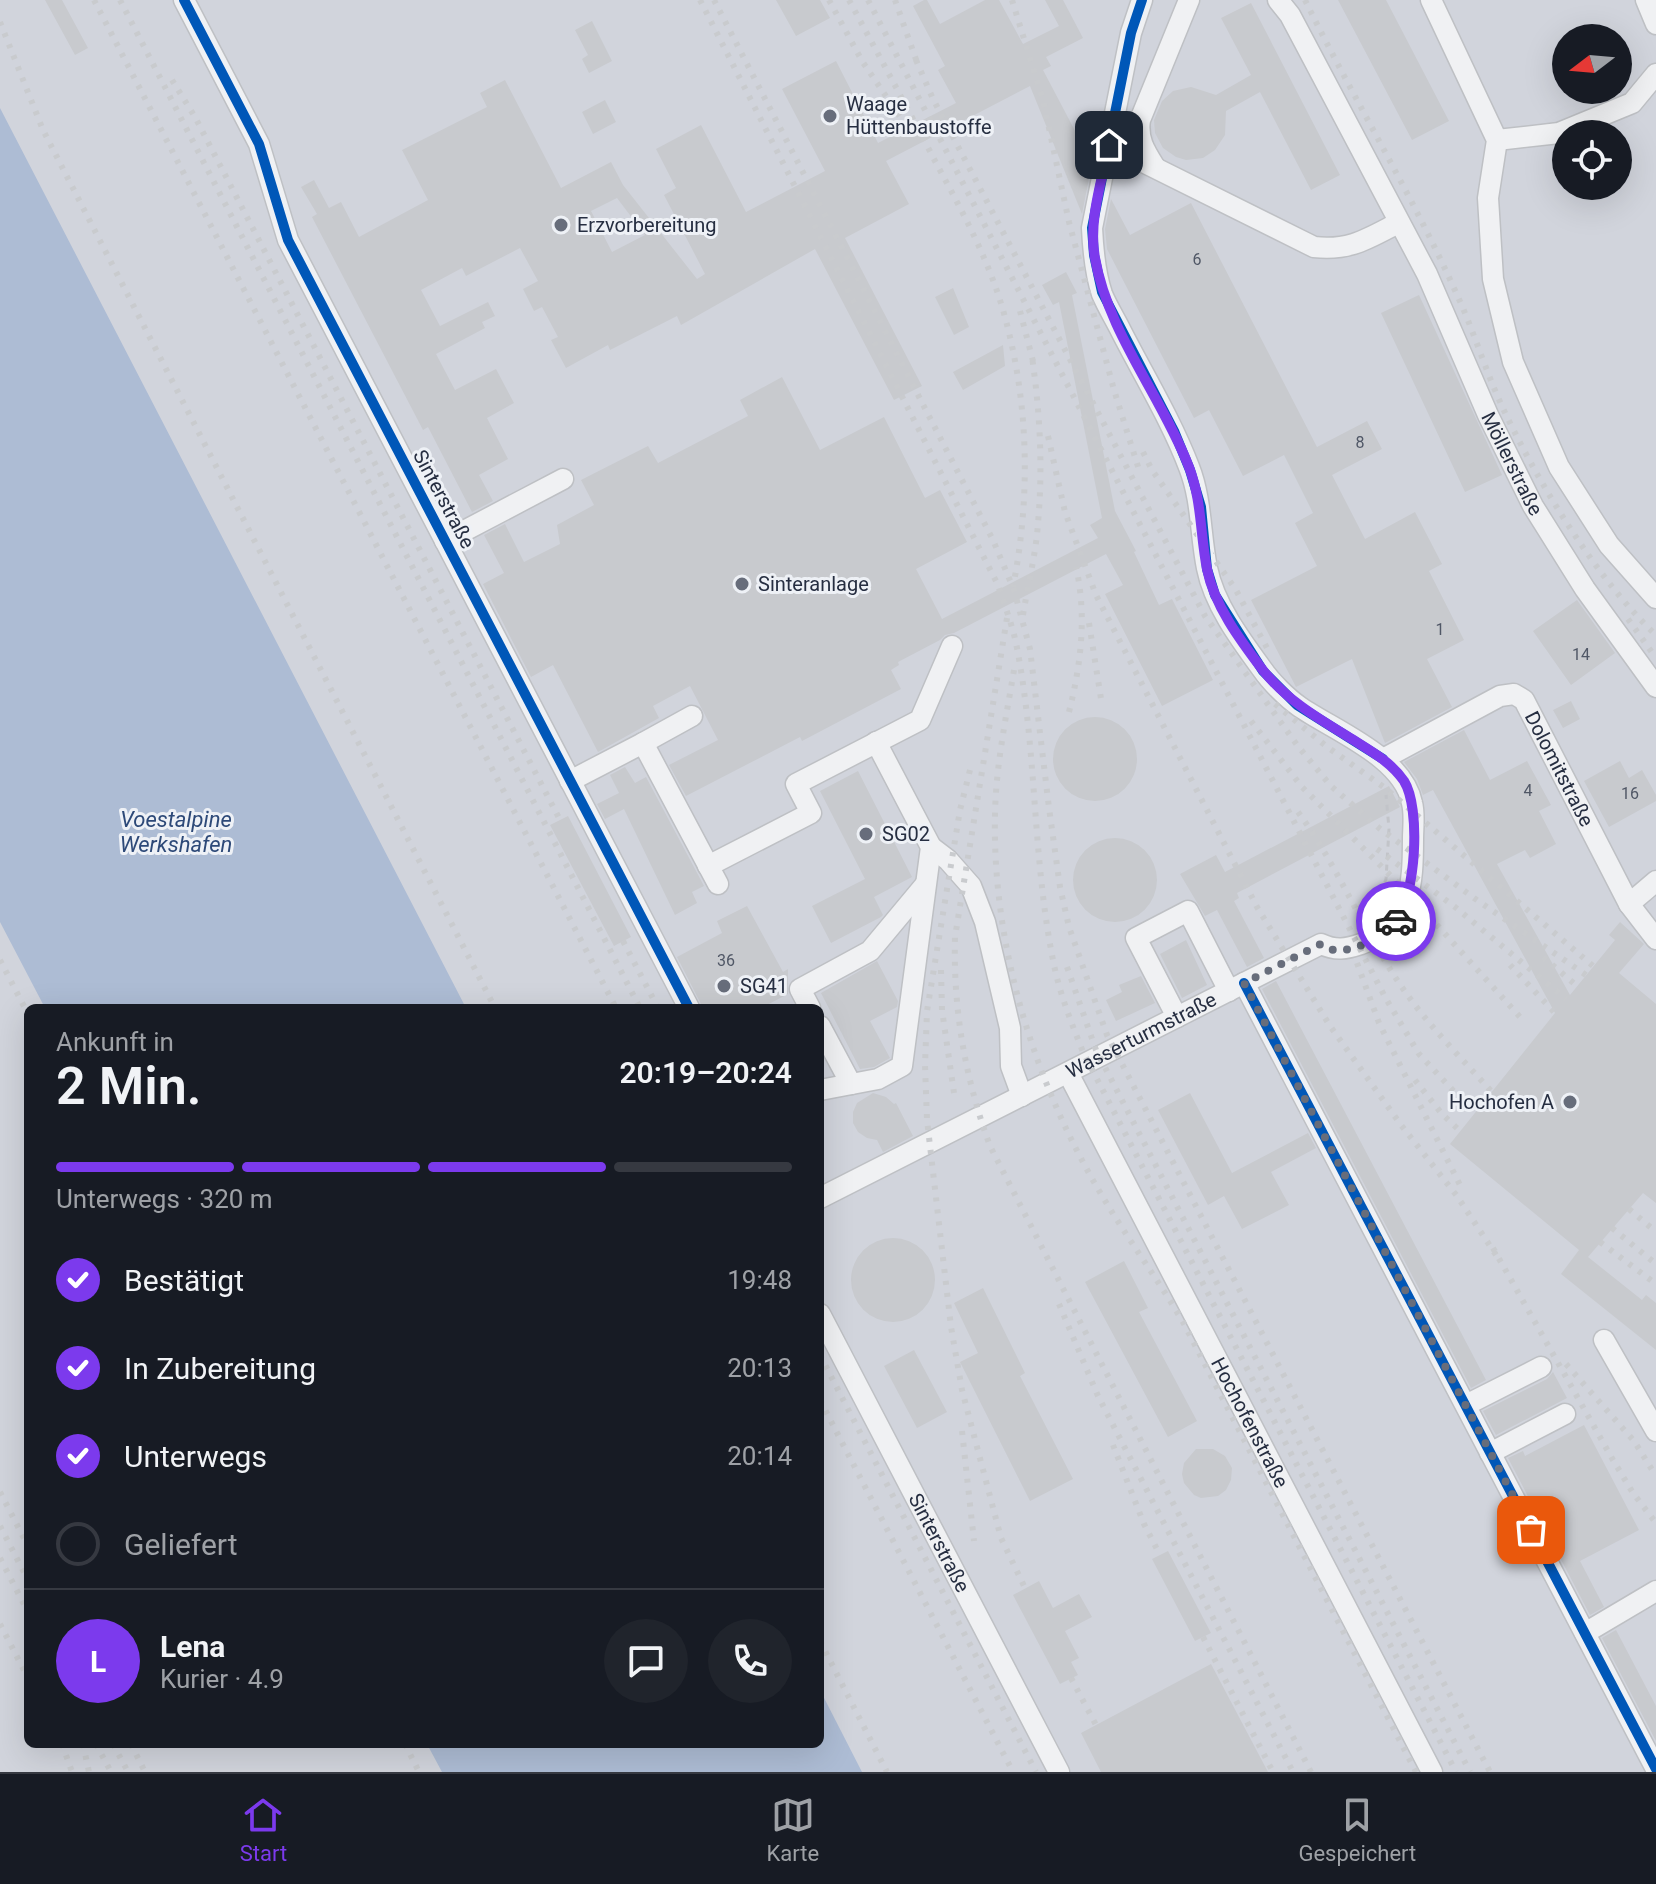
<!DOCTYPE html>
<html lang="de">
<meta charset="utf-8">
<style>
:root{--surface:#171b24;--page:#20242c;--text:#f1f3f6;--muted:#9ea1a6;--line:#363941;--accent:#7c3aed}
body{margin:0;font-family:Roboto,sans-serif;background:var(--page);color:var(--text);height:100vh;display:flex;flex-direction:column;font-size:30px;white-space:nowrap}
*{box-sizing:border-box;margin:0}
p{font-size:26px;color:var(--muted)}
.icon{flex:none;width:44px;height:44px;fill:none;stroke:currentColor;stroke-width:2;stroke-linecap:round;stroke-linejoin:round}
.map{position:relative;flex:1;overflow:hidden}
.drawer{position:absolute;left:24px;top:1004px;width:800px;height:744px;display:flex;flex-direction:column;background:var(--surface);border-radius:12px;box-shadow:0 8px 32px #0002}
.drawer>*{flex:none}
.needle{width:52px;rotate:254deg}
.fabs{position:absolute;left:1552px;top:24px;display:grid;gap:16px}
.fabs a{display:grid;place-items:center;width:80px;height:80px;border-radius:50%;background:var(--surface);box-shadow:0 8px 32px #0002;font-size:40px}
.pin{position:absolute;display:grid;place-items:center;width:68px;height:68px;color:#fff;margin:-34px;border-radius:16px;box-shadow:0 4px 12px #0006}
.courier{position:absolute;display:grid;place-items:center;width:80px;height:80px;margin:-40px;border:6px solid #7c3aed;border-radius:50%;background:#fff;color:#222;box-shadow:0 2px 10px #0007}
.head em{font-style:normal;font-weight:600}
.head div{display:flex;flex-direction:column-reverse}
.head{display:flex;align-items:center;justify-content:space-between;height:136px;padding:0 32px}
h1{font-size:52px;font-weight:600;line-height:60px}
.bar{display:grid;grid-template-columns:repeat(4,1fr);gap:12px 8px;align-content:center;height:96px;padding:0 32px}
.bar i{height:10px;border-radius:6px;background:var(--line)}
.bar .selected{background:var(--accent)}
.bar p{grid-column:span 4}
.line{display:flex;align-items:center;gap:20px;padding:0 32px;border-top:2px solid var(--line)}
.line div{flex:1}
.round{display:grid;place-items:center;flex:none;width:84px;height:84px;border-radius:42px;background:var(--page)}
ol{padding:0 32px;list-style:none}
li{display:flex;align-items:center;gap:24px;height:88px}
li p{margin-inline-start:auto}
li .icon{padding:8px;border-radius:50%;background:var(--accent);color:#fff;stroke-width:4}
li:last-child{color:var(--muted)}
li i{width:44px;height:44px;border:4px solid var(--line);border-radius:50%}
.dock{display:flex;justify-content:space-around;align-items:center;height:112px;border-top:2px solid var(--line);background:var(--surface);font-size:22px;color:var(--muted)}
.dock a{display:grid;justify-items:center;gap:4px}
.dock .selected{color:var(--accent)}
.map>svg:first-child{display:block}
.built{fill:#d1d4dc;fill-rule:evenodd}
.water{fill:#adbcd4}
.building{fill:#c8cace;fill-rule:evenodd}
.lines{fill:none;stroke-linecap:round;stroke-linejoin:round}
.minor-casing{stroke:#bec0c4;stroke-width:23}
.path{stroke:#c2c4c9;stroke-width:3;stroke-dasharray:6 6;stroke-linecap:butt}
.minor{stroke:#f0f1f3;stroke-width:20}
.rail{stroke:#c9cbce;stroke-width:6;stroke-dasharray:4 8;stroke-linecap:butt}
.cycleway-casing{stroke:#eef1f6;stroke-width:15}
.cycleway{stroke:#0057b8;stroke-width:10}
.done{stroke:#676d7b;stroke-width:8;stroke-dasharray:0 14.4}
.route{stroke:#7c3aed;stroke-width:10}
.poi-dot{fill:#676d7b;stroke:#eef1f6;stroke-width:3}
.labels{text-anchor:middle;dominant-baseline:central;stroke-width:6;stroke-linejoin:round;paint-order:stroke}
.number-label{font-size:16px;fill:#505766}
.poi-label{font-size:20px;fill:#262e41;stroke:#eef1f6;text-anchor:start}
.street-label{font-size:20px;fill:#262e41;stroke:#eef1f6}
.water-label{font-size:22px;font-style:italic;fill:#2d4978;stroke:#eef1f6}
</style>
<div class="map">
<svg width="1656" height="1772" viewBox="0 0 1656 1772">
<rect width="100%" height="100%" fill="#e1e3e6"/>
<path class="built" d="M0,0H1656V1772H0ZM1566,38H1618V90H1566ZM1566,134H1618V186H1566ZM28,1008H820V1744H28Z"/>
<path class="water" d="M0,108L466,1008H45L0,922Z
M820,1690L862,1772H442L427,1744H820Z"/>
<path class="building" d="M45,0H62L88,48L75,55Z
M776,0H820L830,18L796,36Z
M924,0H927L940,24L985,0H999L1023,44L1059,26L1045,0H1063L1083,38L1046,57L1051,66L1043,70L1092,163L1082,214L1030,86L886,161L909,204L845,238L922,386L894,400L815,249L681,325L677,316L610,350L608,345L566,368L551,340L558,337L542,307L534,311L523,289L538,281L520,248L466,276L462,268L421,290L440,326L488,302L495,316L482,322L485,328L436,354L455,390L496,369L514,403L487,418L508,459L479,475L493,501L472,512L428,427L423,430L312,217L317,214L301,187L314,180L329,208L341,202L359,237L428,200L402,150L487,107L480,93L505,80L561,188L611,162L623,185L697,279L705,274L664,195L676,188L656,149L701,125L746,212L825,171L782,89L836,61L878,143L956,103L938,70L945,66L913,6ZM617,198L645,235L612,252L591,211Z
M1338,0H1386L1449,121L1412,140Z
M1251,3L1340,175L1311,190L1260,92L1226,111L1225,135L1215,150L1203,158L1186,160L1176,157L1163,148L1155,133L1154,120L1162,101L1173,91L1191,87L1216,95L1251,75L1221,18Z
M592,21L612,61L589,73L582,59L588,55L575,30Z
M605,100L616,122L593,134L582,112Z
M1111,199L1130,235L1191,203L1317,447L1367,421L1382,449L1332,475L1365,539L1415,512L1442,564L1429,571L1464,640L1427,659L1452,707L1385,743L1352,659L1296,687L1251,600L1317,566L1295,523L1313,513L1284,455L1243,476L1209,410L1194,418L1107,249L1105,229Z
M1066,272L1077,293L1072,295L1115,511L1136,551L1134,552L1159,605L1172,599L1213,680L1162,706L1105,594L1123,585L1106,554L954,633L945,635L940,640L898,662L899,665L891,670L901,689L802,741L800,737L686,796L669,765L718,740L690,686L653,706L659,718L598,752L553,665L531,677L483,584L504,573L484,535L505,524L524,562L560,544L557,525L594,505L581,480L648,446L658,463L748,416L740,400L782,377L820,450L884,417L925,498L940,490L967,542L916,569L942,619L1098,538L1090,525L1102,518L1059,302L1053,305L1042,285Z
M953,288L969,327L954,335L935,297Z
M1419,295L1502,475L1465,492L1381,313Z
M1003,345L1005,366L963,390L953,372Z
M1577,600L1615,653L1571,685L1533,631Z
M1571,701L1580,719L1563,728L1553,710Z
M1053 759a42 42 0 1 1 84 0a42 42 0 1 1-84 0Z
M1464,730L1490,780L1527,761L1551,805L1539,811L1556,844L1530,858L1525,850L1497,864L1570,995L1615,940L1609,935L1620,922L1644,944L1619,973L1656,1004V1203L1643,1193L1588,1257L1642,1300L1646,1295L1656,1303V1350L1561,1274L1579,1250L1450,1144L1555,1013L1433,790L1423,795L1417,779L1404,762Z
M1620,761L1629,778L1642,770L1656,795V801L1609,827L1584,781Z
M625,767L635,783L646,777L704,886L692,892L697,903L675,915L624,809L605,819L597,804L619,793L610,775Z
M858,771L912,877L874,897L883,915L881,917L831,943L812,906L865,879L820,791Z
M1389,786L1400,807L1237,893L1239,898L1234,901L1264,958L1247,967L1217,910L1205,916L1180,874L1216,855L1225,872Z
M568,816L631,937L614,946L550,825Z
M1073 880a42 42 0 1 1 84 0a42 42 0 1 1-84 0Z
M747,906L783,972L788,969V994L761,1008H703L677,957L722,933L717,921Z
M1186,940L1207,985L1182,998L1160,954Z
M877,961L898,1001L897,1007L870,1021L890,1058L874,1067L860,1069L821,993Z
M1141,976L1155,1003L1116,1021L1106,1000L1122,992L1119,985Z
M1276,981L1486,1380L1471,1388L1262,989Z
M873,1093L886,1097L894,1104L896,1103L913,1136L883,1152L877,1140L867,1138L858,1132L853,1123V1112L857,1103Z
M1190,1093L1232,1173L1308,1133L1316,1148L1271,1172L1289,1205L1242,1229L1224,1196L1208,1205L1158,1110Z
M851 1280a42 42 0 1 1 84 0a42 42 0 1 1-84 0Z
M1124,1261L1148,1308L1139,1312L1197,1421L1168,1437L1085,1282Z
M983,1288L1025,1373L1020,1376L1073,1479L1030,1501L960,1362L978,1353L954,1303Z
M914,1350L947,1412L917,1428L884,1366Z
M1553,1372L1567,1398L1496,1435L1483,1411L1547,1379Z
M1584,1425L1639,1530L1580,1561L1604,1607L1590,1615L1508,1458L1523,1451L1525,1456Z
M1196,1449H1213L1225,1456L1232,1468L1231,1480L1226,1490L1218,1496L1201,1498L1194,1495L1184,1483L1182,1474L1184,1463Z
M1168,1551L1211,1633L1195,1641L1152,1559Z
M1039,1581L1053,1608L1079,1594L1092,1617L1065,1631L1079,1658L1071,1662L1078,1675L1060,1684L1013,1595Z
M1616,1630L1656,1706V1741L1602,1638Z
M1211,1664L1268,1772H1101L1081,1733Z"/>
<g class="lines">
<defs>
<g id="minor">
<path d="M184,0L259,144L288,240L689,1008"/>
<path id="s1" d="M1278,0L1290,15L1427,274L1488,415L1533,506L1585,589L1656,687"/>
<path d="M1431,0L1497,140L1488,198L1493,279L1513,362L1559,467L1609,545L1656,598"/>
<path d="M1646,0L1656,24"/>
<path d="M1497,140L1559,133L1632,103L1656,74"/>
<path d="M1109,145L1314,247C1350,251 1367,239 1398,223"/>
<path d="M1155,167C1145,151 1137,139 1140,120L1189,0"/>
<path d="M445,541L563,479"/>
<path d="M643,743L692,716"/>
<path id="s2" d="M1383,759L1500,696L1514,694L1524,700L1629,904L1656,939"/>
<path d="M570,781L643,743L718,884"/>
<path d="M931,847L948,860L971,886L985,922L1010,1028L1011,1066L1022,1096"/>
<path d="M708,866L811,813L796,784L920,720L952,646"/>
<path d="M1629,904L1656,881"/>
<path d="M1244,983L1656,1769"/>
<path d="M810,1008L800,989L870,951L925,885"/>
<path d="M1177,1017L1136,938L1188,911L1229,991"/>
<path d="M820,1026L851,1084"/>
<path id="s3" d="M1068,1073L1432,1772"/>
<path d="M820,1090L878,1079L902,1066L931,847L876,742"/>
<path id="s4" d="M820,1198L1321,944C1336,951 1346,949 1361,944C1411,926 1413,885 1413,839C1413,828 1415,814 1412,803C1403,757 1335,731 1300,707C1287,698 1271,682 1262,669C1240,639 1214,604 1207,568C1200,534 1202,500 1189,467C1171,420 1144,376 1121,331C1115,319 1107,306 1102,294C1095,273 1093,249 1092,228L1131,33L1142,0"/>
<path id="s5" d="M820,1314L1059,1772"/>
<path d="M1604,1340L1656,1431"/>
<path d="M1466,1405L1541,1367"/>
<path d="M1490,1453L1565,1414"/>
<path d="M1585,1633L1656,1591"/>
</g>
</defs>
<use href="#minor" class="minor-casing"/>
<path class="path" d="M1372,916L1386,879L1389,829L1386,795"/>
<use href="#minor" class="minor"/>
<path class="rail" d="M94,0L616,1008
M120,0L640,1008
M700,0L998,585C1004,604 1012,624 1016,643C1037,747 1032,855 1053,960C1059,992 1071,1022 1083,1052L1456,1772
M714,0L993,540L1014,590L1030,649L1049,808L1060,887L1069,927L1107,1035L1490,1772
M829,0L862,61L911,133
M849,0C878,54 907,107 935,161C961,209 988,258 1003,310C1029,401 1031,495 1013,587
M868,0L1385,997L1419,1054L1474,1113
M895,0L919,68
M1012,0L1043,100L1069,222L1114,390L1140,473
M1305,0C1354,100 1413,196 1458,297C1474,332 1485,369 1501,404C1535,478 1597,580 1656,635
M0,22L43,130L495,1008
M916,60L933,99L1205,616L1297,745L1331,786L1379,828L1474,898L1586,975
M172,80L195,117L560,820
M1020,311L1034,365
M1048,436L1065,512L1096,595L1257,907L1330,1026L1401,1125L1457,1196L1498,1258
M1143,452L1152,470L1236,590L1267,648
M1023,615C1028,584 1036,554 1038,523C1043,467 1040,412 1032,357
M1007,618L955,937C953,1009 965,1078 990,1146L1311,1772
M1628,619L1656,658
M1089,623L1102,705
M1014,670C1006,718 996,765 995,814C992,945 1034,1082 1101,1194C1127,1238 1157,1278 1183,1322L1416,1772
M1275,704L1326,746L1385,788L1593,966
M1069,712C1081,664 1087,616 1076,567
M1251,721L1302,787L1409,894L1520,1017
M970,770L960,810L927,1011L925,1065L927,1120L951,1327L962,1390L1001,1538L1025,1588
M1298,812C1340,869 1365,936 1406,993C1431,1028 1463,1060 1492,1092
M1377,849L1455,907L1566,999
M623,941L658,1008
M1543,957L1577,986
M0,960L28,1014
M1357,963L1379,1023L1463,1191
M1510,965L1555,1013
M1067,967L1096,1050L1470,1772
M941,970L942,1010L954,1093
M1415,1080L1442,1114L1460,1131
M1629,1209L1656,1232
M1612,1228L1656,1264
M1600,1242L1656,1284
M1493,1248L1613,1460L1633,1493L1656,1523
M1059,1304L1098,1396L1293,1772
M820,1355L1036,1772
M1566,1364L1634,1441L1656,1476
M820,1400L1013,1772
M962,1431L974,1541
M1113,1445L1144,1524L1160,1555
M0,1492L28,1546
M0,1526L28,1580
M0,1558L28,1612
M0,1624L28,1678
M1203,1637L1273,1772
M820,1641L887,1772
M1071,1678L1096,1725
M62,1744L72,1772
M83,1744L89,1772
M96,1744L111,1772
M113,1744L128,1772
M131,1744L145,1772
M405,1744L419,1772"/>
<defs>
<path id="cycleway" d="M184,0L259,144L288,240L689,1008
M1142,0L1131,33L1092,228L1094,255L1102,292L1174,431L1190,470L1201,507L1207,569L1215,595L1263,671L1297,705L1383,759
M1244,983L1656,1769"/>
</defs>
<use href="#cycleway" class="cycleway-casing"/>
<use href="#cycleway" class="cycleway"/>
</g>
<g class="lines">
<path class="done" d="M1396,921C1384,936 1354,953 1334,950C1329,949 1325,946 1321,944L1244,983L1531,1530"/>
<path class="route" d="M1109,145C1102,181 1088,221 1095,258C1108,333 1162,397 1189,467C1202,501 1200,534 1207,569C1214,605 1240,640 1262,669C1286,700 1319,719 1352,739C1371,751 1391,762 1404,781C1421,808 1416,896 1396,921"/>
</g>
<g class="poi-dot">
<circle cx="830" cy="116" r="8"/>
<circle cx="561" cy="225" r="8"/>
<circle cx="742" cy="584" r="8"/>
<circle cx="866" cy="834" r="8"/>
<circle cx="724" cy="986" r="8"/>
<circle cx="1570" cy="1102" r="8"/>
</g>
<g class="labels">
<g class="number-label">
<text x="1197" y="259">6</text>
<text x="1360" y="442">8</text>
<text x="1440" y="629">1</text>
<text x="1581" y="654">14</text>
<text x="1528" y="790">4</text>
<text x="1630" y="793">16</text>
<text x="726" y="960">36</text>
</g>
<g class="poi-label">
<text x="846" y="104">Waage<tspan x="846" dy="23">Hüttenbaustoffe</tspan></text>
<text x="577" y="225">Erzvorbereitung</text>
<text x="758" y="584">Sinteranlage</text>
<text x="882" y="834">SG02</text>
<text x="740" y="986">SG41</text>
<text x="1554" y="1102" text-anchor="end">Hochofen A</text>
</g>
<g class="street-label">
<text stroke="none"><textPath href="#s1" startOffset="520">Möllerstraße</textPath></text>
<text transform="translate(444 499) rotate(62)">Sinterstraße</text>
<text stroke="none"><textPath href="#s2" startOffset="236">Dolomitstraße</textPath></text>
<text stroke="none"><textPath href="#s4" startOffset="360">Wasserturmstraße</textPath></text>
<text stroke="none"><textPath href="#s3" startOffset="394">Hochofenstraße</textPath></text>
<text stroke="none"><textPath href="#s5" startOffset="258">Sinterstraße</textPath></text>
</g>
<g class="water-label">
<text x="176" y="819">Voestalpine<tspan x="176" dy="25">Werkshafen</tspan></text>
</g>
</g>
</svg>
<div class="fabs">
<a><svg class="needle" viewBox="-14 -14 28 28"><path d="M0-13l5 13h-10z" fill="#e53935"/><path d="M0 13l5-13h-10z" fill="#9ea1a6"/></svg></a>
<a><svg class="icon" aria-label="locate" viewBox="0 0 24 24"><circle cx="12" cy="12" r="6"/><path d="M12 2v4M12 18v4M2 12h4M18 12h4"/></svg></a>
</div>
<div class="pin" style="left:1531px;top:1530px;background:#ea580c"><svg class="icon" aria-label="bag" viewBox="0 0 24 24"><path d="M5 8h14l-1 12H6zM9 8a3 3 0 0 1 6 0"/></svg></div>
<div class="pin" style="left:1109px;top:145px;background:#1f2937"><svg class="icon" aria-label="home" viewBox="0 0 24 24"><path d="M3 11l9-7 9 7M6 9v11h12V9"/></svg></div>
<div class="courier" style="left:1396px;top:921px"><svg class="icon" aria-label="car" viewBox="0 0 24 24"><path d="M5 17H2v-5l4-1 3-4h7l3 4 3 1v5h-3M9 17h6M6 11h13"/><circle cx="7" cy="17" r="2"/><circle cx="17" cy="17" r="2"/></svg></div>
<section class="drawer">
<div class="head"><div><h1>2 Min.</h1><p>Ankunft in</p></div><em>20:19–20:24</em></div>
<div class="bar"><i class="selected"></i><i class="selected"></i><i class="selected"></i><i></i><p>Unterwegs · 320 m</p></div>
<ol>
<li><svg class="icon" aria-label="check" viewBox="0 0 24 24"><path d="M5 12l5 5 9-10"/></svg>Bestätigt<p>19:48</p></li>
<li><svg class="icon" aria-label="check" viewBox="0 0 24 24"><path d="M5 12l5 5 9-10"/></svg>In Zubereitung<p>20:13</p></li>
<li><svg class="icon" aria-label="check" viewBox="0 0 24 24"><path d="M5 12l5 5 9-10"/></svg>Unterwegs<p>20:14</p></li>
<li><i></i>Geliefert</li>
</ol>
<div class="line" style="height:144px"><b class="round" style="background:var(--accent);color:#fff">L</b><div><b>Lena</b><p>Kurier · 4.9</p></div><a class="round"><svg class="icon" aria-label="chat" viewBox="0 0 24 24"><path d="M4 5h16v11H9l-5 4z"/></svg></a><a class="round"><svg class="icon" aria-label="phone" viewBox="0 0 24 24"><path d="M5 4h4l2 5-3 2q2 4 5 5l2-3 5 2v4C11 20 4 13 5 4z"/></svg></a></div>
</section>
</div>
<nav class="dock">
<a class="selected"><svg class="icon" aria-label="home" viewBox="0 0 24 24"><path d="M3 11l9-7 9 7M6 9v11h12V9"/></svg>Start</a>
<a><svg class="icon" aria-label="map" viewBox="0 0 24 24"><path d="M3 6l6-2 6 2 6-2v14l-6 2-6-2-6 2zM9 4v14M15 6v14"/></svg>Karte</a>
<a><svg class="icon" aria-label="saved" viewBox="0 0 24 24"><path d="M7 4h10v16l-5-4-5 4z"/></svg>Gespeichert</a>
</nav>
